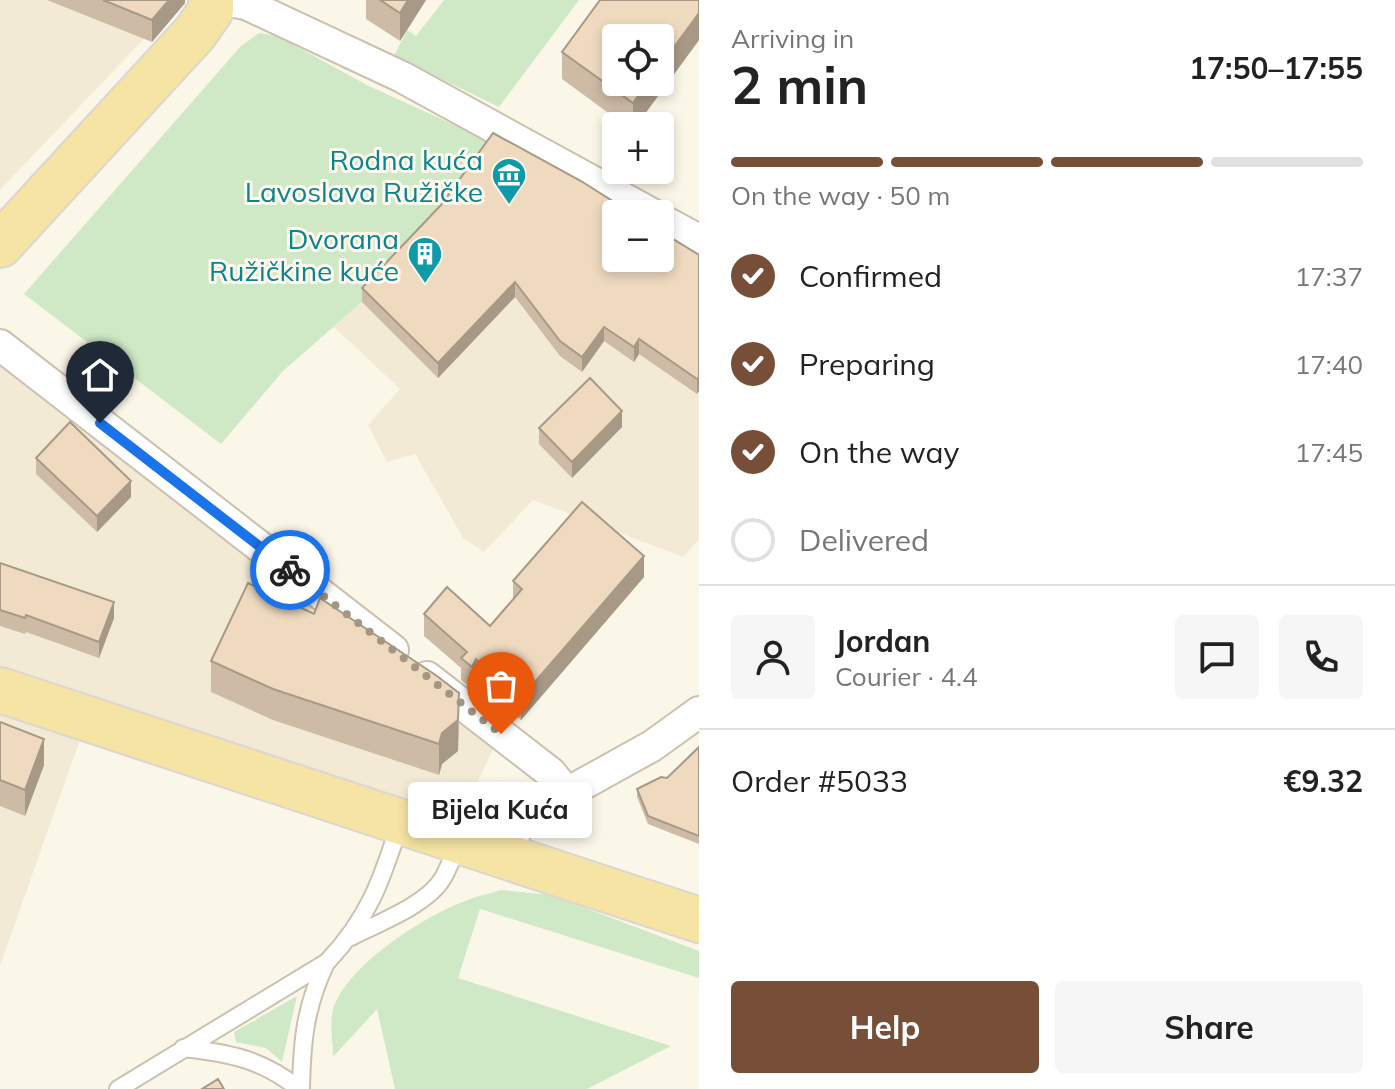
<!DOCTYPE html>
<meta charset="utf-8">
<style>
:root{--surface:#fff;--page:#f6f6f6;--text:#222;--muted:#767676;--line:#e0e0e0;--accent:#774f38}
body{margin:0;font-family:Mulish,sans-serif;background:var(--page);color:var(--text);height:100vh;display:flex;flex-direction:column;font-size:30px;white-space:nowrap}
*{box-sizing:border-box;margin:0}
p{font-size:26px;color:var(--muted)}
.icon{flex:none;width:44px;height:44px;fill:none;stroke:currentColor;stroke-width:2;stroke-linecap:round;stroke-linejoin:round}
.map{position:relative;flex:1;overflow:hidden}
.sheet{display:flex;flex-direction:column;background:var(--surface);width:696px}
.sheet>*{flex:none}
.fabs{position:absolute;left:602px;top:24px;display:grid;gap:16px}
.fabs a{display:grid;place-items:center;width:72px;height:72px;border-radius:8px;background:var(--surface);box-shadow:0 4px 12px #0003;font-size:40px}
.pin{position:absolute;display:grid;place-items:center;width:68px;height:68px;color:#fff;margin:-82px -34px;border-radius:50% 50% 50% 0;rotate:-45deg;box-shadow:0 0 8px #0007}
.pin .icon{rotate:45deg}
.courier{position:absolute;display:grid;place-items:center;width:80px;height:80px;margin:-40px;border:6px solid #1a73e8;border-radius:50%;background:#fff;color:#222;box-shadow:0 2px 10px #0007}
.bubble{position:absolute;height:56px;border-radius:8px;background:var(--surface);box-shadow:0 4px 12px #0003;font-size:26px;font-weight:700;line-height:56px;text-align:center}
.overview em{font-style:normal;font-weight:700}
.overview div{display:flex;flex-direction:column-reverse}
.overview{display:flex;align-items:center;justify-content:space-between;height:136px;padding:0 32px}
h1{font-size:52px;font-weight:700;line-height:60px}
.bar{display:grid;grid-template-columns:repeat(4,1fr);gap:12px 8px;align-content:center;height:96px;padding:0 32px}
.bar i{height:10px;border-radius:6px;background:var(--line)}
.bar .selected{background:var(--accent)}
.bar p{grid-column:span 4}
.line{display:flex;align-items:center;gap:20px;padding:0 32px;border-top:2px solid var(--line)}
.line div{flex:1}
.round{display:grid;place-items:center;flex:none;width:84px;height:84px;border-radius:8px;background:var(--page)}
ol{padding:0 32px;list-style:none}
li{display:flex;align-items:center;gap:24px;height:88px}
li p{margin-inline-start:auto}
li .icon{padding:8px;border-radius:50%;background:var(--accent);color:#fff;stroke-width:4}
li:last-child{color:var(--muted)}
li i{width:44px;height:44px;border:4px solid var(--line);border-radius:50%}
.button{display:flex;gap:16px;margin-top:auto;padding:16px 32px}
.button a{flex:1;height:92px;border-radius:8px;background:var(--accent);color:#fff;font-size:32px;font-weight:700;line-height:92px;text-align:center}
.button a+a{background:var(--page);color:var(--text)}
main{display:flex;flex:1;min-height:0}
.map>svg:first-child{display:block}
.residential{fill:#f3ead6}
.green{fill:#cfe9c6}
.lines{fill:none;stroke-linecap:round;stroke-linejoin:round}
.lane-casing{stroke:#cdc0ae;stroke-width:20}
.street-casing{stroke:#cdc0ae;stroke-width:34}
.primary-casing{stroke:#dbd6d1;stroke-width:48}
.lane{stroke:#fff;stroke-width:16}
.street{stroke:#fff;stroke-width:30}
.primary{stroke:#f6e4a4;stroke-width:44}
.wall{fill:#cebba5}
.shaded-wall{fill:#a79986}
.building{fill:#efdac0;stroke:#a79986;stroke-width:2}
.done{stroke:#a39683;stroke-width:8;stroke-dasharray:0 14.4}
.route{stroke:#1a73e8;stroke-width:10}
.labels{text-anchor:middle;dominant-baseline:central;stroke-width:6;stroke-linejoin:round;paint-order:stroke}
.culture-label{font-size:28px;fill:#0d838f;stroke:#fefaee;text-anchor:end}
</style>
<main>
<div class="map">
<svg width="699" height="1089" viewBox="0 0 699 1089">
<rect width="100%" height="100%" fill="#fbf7e8"/>
<path class="residential" d="M0,0H181L0,190Z
M616,258H660L699,268V540L683,557L533,500L484,552L463,538L415,454L387,462L368,425L400,389L334,327L362,302Z
M0,354L494,747L459,822L94,700L0,966Z"/>
<path class="green" d="M444,0H579L499,107L394,56L407,30L416,36Z
M259,33L277,36L369,86L496,144L362,302L283,371L221,444L24,294L241,46Z
M501,890L551,895L699,951V978L480,909L458,978L671,1046L587,1089H395L377,1009L333,1057C333,1044 330,1027 332,1014C341,969 420,919 460,903C473,897 488,894 501,890Z
M297,996L282,1062L266,1048L236,1042L234,1032Z"/>
<g class="lines">
<defs>
<path id="lane" d="M351,937C378,923 427,905 443,878C449,867 454,854 459,842
M183,1048C229,1053 262,1059 299,1089
M118,1089L327,962C369,918 382,879 400,823
M301,1089C302,1041 305,1007 326,963"/>
<path id="street" d="M212,2L223,0L246,4L402,77L652,214
M660,219L699,240
M0,345L393,650
M427,677L551,773L567,793
M503,856L518,827L538,813L567,793L652,746L699,712"/>
<path id="primary" d="M0,245L195,33L211,10V0
M0,690L699,920"/>
</defs>
<use href="#lane" class="lane-casing"/>
<use href="#street" class="street-casing"/>
<use href="#primary" class="primary-casing"/>
<use href="#lane" class="lane"/>
<use href="#street" class="street"/>
<use href="#primary" class="primary"/>
</g>
<path class="wall" d="M47,0H185V3L152,42Z
M366,0H426L400,41L366,19Z
M699,40L636,126H626L562,79V52Z
M699,255L697,394L639,354L634,362L604,341L582,372L560,356L515,297L438,378L362,302V288Z
M622,427L572,478L539,444V428Z
M36,458L131,497L97,532L36,474Z
M0,563L114,618L99,658L26,632L25,634L0,626Z
M644,577L521,720L476,681L472,689L461,680V668L424,636V614L490,626L513,599V581Z
M211,661L459,724L458,751L442,764L439,775L273,720L211,692Z
M0,722L44,765L25,816L0,806Z
M699,747V844L648,824L637,797V789L667,778Z"/>
<path class="shaded-wall" d="M169,0H185V3L152,42V20Z
M408,0H426L400,41V13Z
M699,13V40L636,126H633V103L648,82H660V66Z
M515,282V297L438,378V363Z
M604,327V341L582,372V357Z
M639,339V354L634,362V347Z
M699,377V391L697,394V379Z
M622,411V427L572,478V462Z
M131,481V497L97,532V516Z
M644,556V577L521,720V698Z
M114,602V618L99,658V642Z
M476,659V681L472,689V667Z
M459,693L458,751L442,764L439,775V744L442,733Z
M44,739V765L25,816V790Z"/>
<path class="building" d="M103,0H169L152,20Z
M380,0H408L400,13Z
M600,0H699V13L660,66V38H616V82H648L633,103L562,52Z
M493,133L581,181L633,214H616V258H660V231L699,255V377L697,379L639,339L634,347L604,327L582,357L560,341L515,282L438,363L362,288L441,205Z
M590,378L622,411L572,462L539,428Z
M70,422L131,481L97,516L36,458Z
M582,502L644,556L521,698L476,659L472,667L461,658L467,652L424,614L447,587L490,626L522,589L513,581Z
M0,563L114,602L99,642L26,615L25,618L0,610Z
M248,583L314,614L320,598L437,676L459,693L458,720L442,733L439,744L273,689L211,661Z
M0,722L44,739L25,790L0,780Z
M699,747V836L648,816L637,789L661,777L667,778Z
M218,1079L224,1089H202Z"/>
<g class="lines">
<path class="done" d="M290,570L501,734"/>
<path class="route" d="M100,423L290,570"/>
</g>
<defs>
<symbol id="museum-pin" viewBox="-11 -11 22 30"><path d="M0 17L-7.5 6A9.5 9.5 0 1 1 7.5 6Z" fill="#0f9aa8" stroke="#fefaee"/><path d="M0-6L6-3V-2H-6V-3ZM-5-1h2V3h-2ZM-1-1h2V3h-2ZM3-1h2V3H3ZM-6 4H6V6H-6Z" fill="#fff"/></symbol>
<symbol id="building-pin" viewBox="-11 -11 22 30"><path d="M0 17L-7.5 6A9.5 9.5 0 1 1 7.5 6Z" fill="#0f9aa8" stroke="#fefaee"/><path d="M-4-6H4V6H1V3H-1V6H-4ZM-2.5-4.3h1.7v1.8h-1.7ZM.8-4.3h1.7v1.8H.8ZM-2.5-1h1.7V.8h-1.7ZM.8-1h1.7V.8H.8Z" fill="#fff"/></symbol>
</defs>
<g fill-rule="evenodd">
<use href="#museum-pin" x="489" y="155" width="40" height="54"/>
<use href="#building-pin" x="405" y="234" width="40" height="54"/>
</g>
<g class="labels">
<g class="culture-label">
<text x="483" y="159">Rodna kuća<tspan x="483" dy="32">Lavoslava Ružičke</tspan></text>
<text x="399" y="238">Dvorana<tspan x="399" dy="32">Ružičkine kuće</tspan></text>
</g>
</g>
</svg>
<div class="fabs">
<a><svg class="icon" aria-label="locate" viewBox="0 0 24 24"><circle cx="12" cy="12" r="6"/><path d="M12 2v4M12 18v4M2 12h4M18 12h4"/></svg></a>
<a>+</a>
<a>−</a>
</div>
<div class="pin" style="left:501px;top:734px;background:#ea580c"><svg class="icon" aria-label="bag" viewBox="0 0 24 24"><path d="M5 8h14l-1 12H6zM9 8a3 3 0 0 1 6 0"/></svg></div>
<div class="pin" style="left:100px;top:423px;background:#1f2937"><svg class="icon" aria-label="home" viewBox="0 0 24 24"><path d="M3 11l9-7 9 7M6 9v11h12V9"/></svg></div>
<div class="courier" style="left:290px;top:570px"><svg class="icon" aria-label="bike" viewBox="0 0 24 24"><circle cx="6" cy="16" r="4"/><circle cx="18" cy="16" r="4"/><path d="M6 16l4-8h5l3 8M10 8l3 8H6M13 5h3"/></svg></div>
<div class="bubble" style="left:408px;top:782px;width:184px">Bijela Kuća</div>
</div>
<section class="sheet">
<div class="overview"><div><h1>2 min</h1><p>Arriving in</p></div><em>17:50–17:55</em></div>
<div class="bar"><i class="selected"></i><i class="selected"></i><i class="selected"></i><i></i><p>On the way · 50 m</p></div>
<ol>
<li><svg class="icon" aria-label="check" viewBox="0 0 24 24"><path d="M5 12l5 5 9-10"/></svg>Confirmed<p>17:37</p></li>
<li><svg class="icon" aria-label="check" viewBox="0 0 24 24"><path d="M5 12l5 5 9-10"/></svg>Preparing<p>17:40</p></li>
<li><svg class="icon" aria-label="check" viewBox="0 0 24 24"><path d="M5 12l5 5 9-10"/></svg>On the way<p>17:45</p></li>
<li><i></i>Delivered</li>
</ol>
<div class="line" style="height:144px"><a class="round"><svg class="icon" aria-label="person" viewBox="0 0 24 24"><circle cx="12" cy="8" r="4"/><path d="M4 21q1-7 8-7t8 7"/></svg></a><div><b>Jordan</b><p>Courier · 4.4</p></div><a class="round"><svg class="icon" aria-label="chat" viewBox="0 0 24 24"><path d="M4 5h16v11H9l-5 4z"/></svg></a><a class="round"><svg class="icon" aria-label="phone" viewBox="0 0 24 24"><path d="M5 4h4l2 5-3 2q2 4 5 5l2-3 5 2v4C11 20 4 13 5 4z"/></svg></a></div>
<div class="line" style="height:104px"><div>Order #5033</div><b>€9.32</b></div>
<div class="button"><a>Help</a><a>Share</a></div>
</section>
</main>
